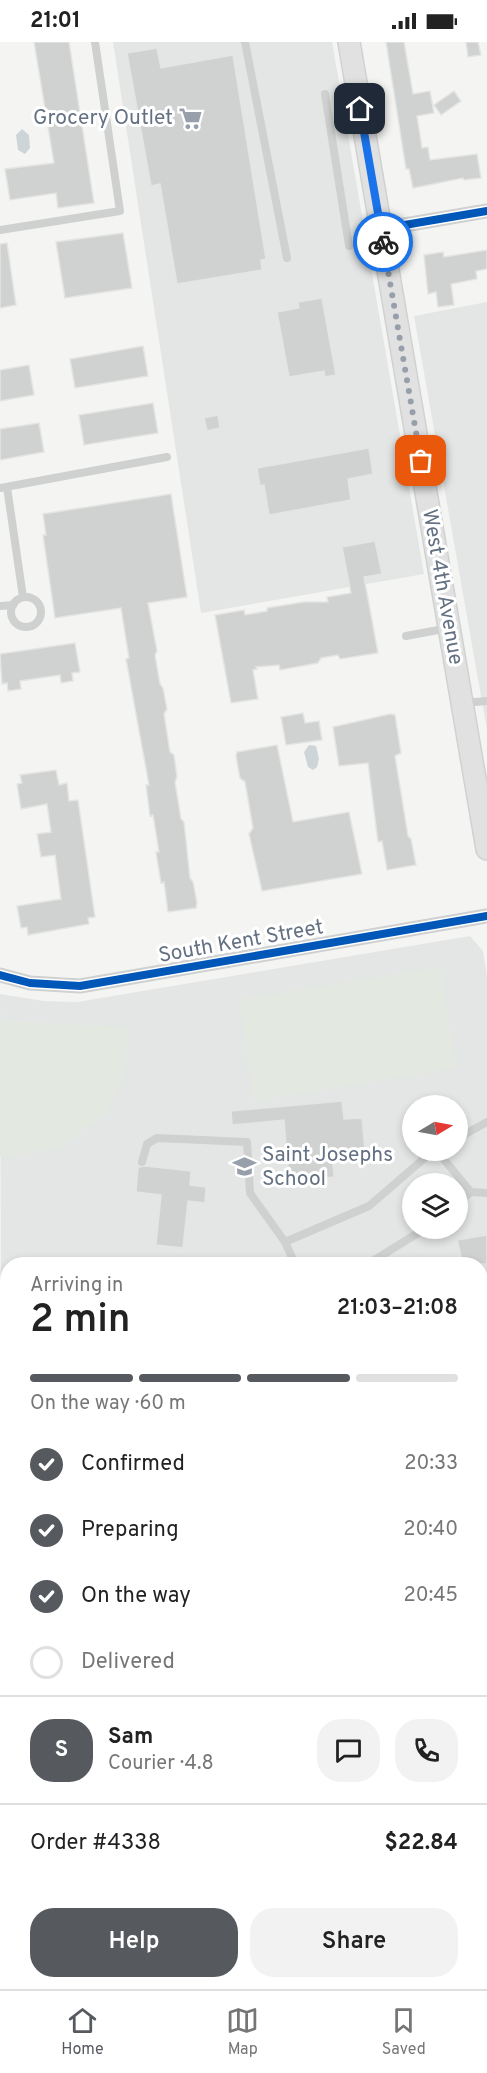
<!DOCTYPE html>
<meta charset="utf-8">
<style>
:root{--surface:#fff;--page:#f2f2f2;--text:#222;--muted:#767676;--line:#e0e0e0;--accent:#565a5f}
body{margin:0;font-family:Overpass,sans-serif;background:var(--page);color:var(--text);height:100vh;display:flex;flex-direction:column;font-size:22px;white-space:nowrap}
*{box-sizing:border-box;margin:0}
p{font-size:20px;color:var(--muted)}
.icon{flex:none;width:33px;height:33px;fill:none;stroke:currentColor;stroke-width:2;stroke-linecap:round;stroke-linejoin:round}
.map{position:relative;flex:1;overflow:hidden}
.panel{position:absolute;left:0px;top:1215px;width:488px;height:732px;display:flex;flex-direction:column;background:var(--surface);border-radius:24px 24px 0 0;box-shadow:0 3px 9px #0003}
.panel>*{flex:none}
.needle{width:39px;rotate:80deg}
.tools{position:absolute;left:402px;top:1053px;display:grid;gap:12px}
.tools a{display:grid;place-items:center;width:66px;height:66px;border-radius:50%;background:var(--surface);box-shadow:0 3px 9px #0003;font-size:30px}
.pin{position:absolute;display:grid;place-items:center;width:51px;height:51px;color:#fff;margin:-26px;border-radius:12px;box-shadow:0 3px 9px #0006}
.courier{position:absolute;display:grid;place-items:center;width:60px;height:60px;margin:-30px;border:4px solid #1a73e8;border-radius:50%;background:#fff;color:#222;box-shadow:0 2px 8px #0007}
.head em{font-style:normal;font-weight:600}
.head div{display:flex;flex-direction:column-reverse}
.head{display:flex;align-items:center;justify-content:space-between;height:102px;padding:0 30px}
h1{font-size:39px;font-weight:600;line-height:45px}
.bar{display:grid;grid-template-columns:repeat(4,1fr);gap:9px 6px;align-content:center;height:72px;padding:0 30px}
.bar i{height:8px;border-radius:4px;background:var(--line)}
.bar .active{background:var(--accent)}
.bar p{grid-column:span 4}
.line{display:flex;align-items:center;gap:15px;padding:0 30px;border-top:2px solid var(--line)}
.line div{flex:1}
.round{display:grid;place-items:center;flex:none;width:63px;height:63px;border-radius:24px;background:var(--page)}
ol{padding:0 30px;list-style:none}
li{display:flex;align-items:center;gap:18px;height:66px}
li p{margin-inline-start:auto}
li .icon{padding:6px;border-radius:50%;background:var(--accent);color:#fff;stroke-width:4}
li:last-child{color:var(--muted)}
li i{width:33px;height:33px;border:3px solid var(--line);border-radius:50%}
.cta{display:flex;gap:12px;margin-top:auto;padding:12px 30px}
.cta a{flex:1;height:69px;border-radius:24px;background:var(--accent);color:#fff;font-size:24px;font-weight:600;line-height:69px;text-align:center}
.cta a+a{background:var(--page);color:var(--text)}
.status{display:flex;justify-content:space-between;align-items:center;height:42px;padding:0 30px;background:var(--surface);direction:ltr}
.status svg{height:16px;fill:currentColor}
.tabs{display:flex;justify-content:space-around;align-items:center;height:84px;border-top:2px solid var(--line);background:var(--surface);font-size:16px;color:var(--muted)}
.tabs a{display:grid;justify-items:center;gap:3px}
.tabs .active{color:var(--accent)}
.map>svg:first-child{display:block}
.built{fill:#e4e6e5;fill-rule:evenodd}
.green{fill:#e3e8e1}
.water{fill:#ced5d8}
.building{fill:#d0d1d1;stroke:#e4e4e3;stroke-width:1.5}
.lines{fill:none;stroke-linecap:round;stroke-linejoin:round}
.secondary-casing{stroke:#d0d2d2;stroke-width:24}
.lane{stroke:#cfd0d0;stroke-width:8}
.street{stroke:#cfd0d0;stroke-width:15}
.secondary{stroke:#e1e1e2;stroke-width:21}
.cycleway-casing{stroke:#fff;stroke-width:11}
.cycleway{stroke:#0057b8;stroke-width:8}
.done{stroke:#969faa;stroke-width:6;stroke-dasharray:0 10.8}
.route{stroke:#1a73e8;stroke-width:8}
.labels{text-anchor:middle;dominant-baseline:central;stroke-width:6;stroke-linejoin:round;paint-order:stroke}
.poi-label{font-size:21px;fill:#647183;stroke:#fff;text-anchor:end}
.street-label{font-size:21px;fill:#647183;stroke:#fff}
</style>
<div class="status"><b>21:01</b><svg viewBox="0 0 49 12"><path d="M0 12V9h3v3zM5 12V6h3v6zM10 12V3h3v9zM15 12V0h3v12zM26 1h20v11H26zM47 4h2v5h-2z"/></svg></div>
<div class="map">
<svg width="487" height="1947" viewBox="0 0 487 1947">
<rect width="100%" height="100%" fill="#f4f5f3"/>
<path class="built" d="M113,0H332L424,532L201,571Z
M487,260V688L414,274Z
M470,894L483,909L487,934V1365L480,1372V1222H8L7,1266L1,1267L0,952L44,959L77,960ZM412,1064H458V1108H412ZM412,1142H458V1186H412Z
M7,1788L8,1940H480V1894L487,1893V1947H0V1789Z"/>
<path class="green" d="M440,925L456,1026L255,1059L239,958Z
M0,979L127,985L126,1026L106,1072L60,1106L0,1115Z
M487,1893V1947H455L454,1940H480V1894Z"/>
<path class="water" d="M22,87L29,93L30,106L25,112L18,108L16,93Z
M309,703L316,704L319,717L317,725L313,728L308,725L304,710Z"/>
<path class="building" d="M34,0H69L94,161L58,166L56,151L10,158L5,127L54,121Z
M386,0H404L413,52L430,49L434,71L417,74L422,106L428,105L430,118L477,112L481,136L464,138L463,136L413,146L409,127H406Z
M466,0H478L481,13L468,15Z
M157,6L161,26L233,13L266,217L261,218L262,228L177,242L160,142L151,144L127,11Z
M454,49L461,59L441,73L434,63Z
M123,191L132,246L65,256L56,200Z
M7,201L16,263L0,266V202Z
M487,208V227L476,229L477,237L451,242L454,263L438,265L436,250L428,252L424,213L443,210L444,215Z
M322,256L336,333L325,335L324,329L289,335L277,270L299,266L298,260Z
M143,304L148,334L75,346L70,317Z
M29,323L34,353L0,359V328Z
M153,361L158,391L84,403L79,373Z
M218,373L220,386L207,389L204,376Z
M39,381L44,410L0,418V387Z
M369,406L373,432L348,437L351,458L269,473L264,443L260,444L257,426Z
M171,452L187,555L148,561L157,609L155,613L160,642L163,646L167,667L164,672L170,710L174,713L177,735L175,740L181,777L184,780L190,836L193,840L197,861L196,866L168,870L164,840L161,841L156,810H159L153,773L150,774L146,743H149L126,617L129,616L121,566L55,576L43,493H46L43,472Z
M375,499L382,532L364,535L378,611L340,617L338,613L321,616L318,621L280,628L279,623L256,625L257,627L253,628L258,657L231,661L215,573L244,568L245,573L267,569V566L304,560H328L327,555L351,551L342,505Z
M75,601L80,630L72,631L73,639L61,641L60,633L20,639L21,647L8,649L7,641L2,642L0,612Z
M303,671L305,681L319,679L322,698L286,703L281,675Z
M390,672L395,673L401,711L395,714L408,794L411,797L416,823L387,828L382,799L378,800L368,721L339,724L333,685Z
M277,703L293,780L349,770L362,832L262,849L249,792L253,786L245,740L240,736L236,714L237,710Z
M56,728L59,743L67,741L69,759L78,758L95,875L88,876L89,882L28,893L27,885L21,886L17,864L61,857L55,813L41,815L37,792L51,790L47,762L21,767L17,742L22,741L20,733Z
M342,1059L344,1077L362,1076L366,1120L333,1122L334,1135L324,1136L325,1142L307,1144V1137L289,1139L284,1078L232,1083L231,1069Z
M146,1124L191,1129L190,1143L206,1145L205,1161L188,1159L183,1206L156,1203L161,1153L136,1150L138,1125Z
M487,1193V1222H463L457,1198Z"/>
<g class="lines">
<defs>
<path id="secondary" d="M349,0L487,807
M480,1685L487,1684
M0,1767L8,1766"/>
</defs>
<use href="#secondary" class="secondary-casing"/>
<path class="lane" d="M245,0L287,216
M325,52L349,204
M0,188L120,169L95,0
M7,445L23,555
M0,446L167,415
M11 570a15 15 0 1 1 30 0a15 15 0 1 1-30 0Z
M0,564L13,563
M406,594L449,586
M463,661L487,659
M458,1096L487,1080
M436,1108L471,1150L487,1151
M142,1120L147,1102L157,1096L247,1100L250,1151L285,1200L295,1222
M458,1161L471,1150
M285,1200L369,1164L434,1108
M368,1222L426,1186
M480,1879L487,1878
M267,1940L268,1947
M283,1940L294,1947
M209,1947L233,1940"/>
<path class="street" d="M381,187L487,169
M0,933L30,941L80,944L487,874
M0,1410L8,1415
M0,1593L8,1597"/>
<use href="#secondary" class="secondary"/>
<defs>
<path id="cycleway" d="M381,187L487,169
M0,933L30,941L80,944L487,874"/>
</defs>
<use href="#cycleway" class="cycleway-casing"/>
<use href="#cycleway" class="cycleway"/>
</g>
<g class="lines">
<path class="done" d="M383,200L421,419"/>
<path class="route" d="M360,67L383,200"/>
</g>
<defs>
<symbol id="supermarket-bare" viewBox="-9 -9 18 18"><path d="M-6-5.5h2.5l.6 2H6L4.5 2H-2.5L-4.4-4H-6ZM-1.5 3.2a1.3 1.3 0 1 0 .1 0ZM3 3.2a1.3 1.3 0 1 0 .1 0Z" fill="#969faa" stroke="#fff" stroke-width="2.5" paint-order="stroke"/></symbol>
<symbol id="school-bare" viewBox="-9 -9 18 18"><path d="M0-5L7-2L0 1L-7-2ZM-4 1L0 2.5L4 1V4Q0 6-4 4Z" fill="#969faa" stroke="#fff" stroke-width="2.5" paint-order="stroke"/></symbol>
</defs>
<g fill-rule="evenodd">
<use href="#supermarket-bare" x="174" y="60" width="33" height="33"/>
<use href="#school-bare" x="228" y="1108" width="33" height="33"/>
</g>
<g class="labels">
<g class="poi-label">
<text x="173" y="76">Grocery Outlet</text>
<text x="262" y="1113" text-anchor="start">Saint Josephs<tspan x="262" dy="24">School</tspan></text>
</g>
<g class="street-label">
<text transform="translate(442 545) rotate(80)">West 4th Avenue</text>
<text transform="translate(241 900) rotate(-10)">South Kent Street</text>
</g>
</g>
</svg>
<div class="tools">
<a><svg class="needle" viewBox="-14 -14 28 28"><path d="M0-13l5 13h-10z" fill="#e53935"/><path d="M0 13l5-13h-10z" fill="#767676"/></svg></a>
<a><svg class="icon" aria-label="layers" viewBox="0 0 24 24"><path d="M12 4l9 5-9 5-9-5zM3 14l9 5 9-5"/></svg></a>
</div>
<div class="pin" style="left:421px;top:419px;background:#ea580c"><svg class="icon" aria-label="bag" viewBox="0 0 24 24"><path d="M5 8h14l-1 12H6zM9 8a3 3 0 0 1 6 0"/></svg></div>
<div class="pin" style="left:360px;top:67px;background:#1f2937"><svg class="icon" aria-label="home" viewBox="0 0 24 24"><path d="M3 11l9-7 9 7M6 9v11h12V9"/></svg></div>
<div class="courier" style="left:383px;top:200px"><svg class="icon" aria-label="bike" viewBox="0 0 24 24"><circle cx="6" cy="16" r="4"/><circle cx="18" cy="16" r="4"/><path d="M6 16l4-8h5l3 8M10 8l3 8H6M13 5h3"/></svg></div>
<section class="panel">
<div class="head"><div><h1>2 min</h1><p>Arriving in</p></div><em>21:03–21:08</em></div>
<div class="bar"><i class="active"></i><i class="active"></i><i class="active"></i><i></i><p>On the way · 60 m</p></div>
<ol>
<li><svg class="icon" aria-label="check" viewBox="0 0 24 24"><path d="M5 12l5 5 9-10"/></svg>Confirmed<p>20:33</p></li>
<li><svg class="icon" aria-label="check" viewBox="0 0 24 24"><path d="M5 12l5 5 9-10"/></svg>Preparing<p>20:40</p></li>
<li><svg class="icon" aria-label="check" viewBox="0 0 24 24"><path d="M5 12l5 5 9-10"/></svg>On the way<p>20:45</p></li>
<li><i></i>Delivered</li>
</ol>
<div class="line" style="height:108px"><b class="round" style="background:var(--accent);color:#fff">S</b><div><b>Sam</b><p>Courier · 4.8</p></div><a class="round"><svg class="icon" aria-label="chat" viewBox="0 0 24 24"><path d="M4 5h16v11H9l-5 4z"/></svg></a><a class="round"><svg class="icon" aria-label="phone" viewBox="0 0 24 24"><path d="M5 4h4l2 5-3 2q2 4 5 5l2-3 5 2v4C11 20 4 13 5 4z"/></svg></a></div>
<div class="line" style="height:78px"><div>Order #4338</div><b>$22.84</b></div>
<div class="cta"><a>Help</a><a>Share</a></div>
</section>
</div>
<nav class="tabs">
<a class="active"><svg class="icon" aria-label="home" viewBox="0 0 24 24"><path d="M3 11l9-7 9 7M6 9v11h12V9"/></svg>Home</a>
<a><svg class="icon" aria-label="map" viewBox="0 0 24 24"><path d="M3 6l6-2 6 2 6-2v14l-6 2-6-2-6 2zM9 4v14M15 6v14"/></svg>Map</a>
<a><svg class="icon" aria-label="saved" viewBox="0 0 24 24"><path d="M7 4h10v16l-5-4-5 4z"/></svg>Saved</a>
</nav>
